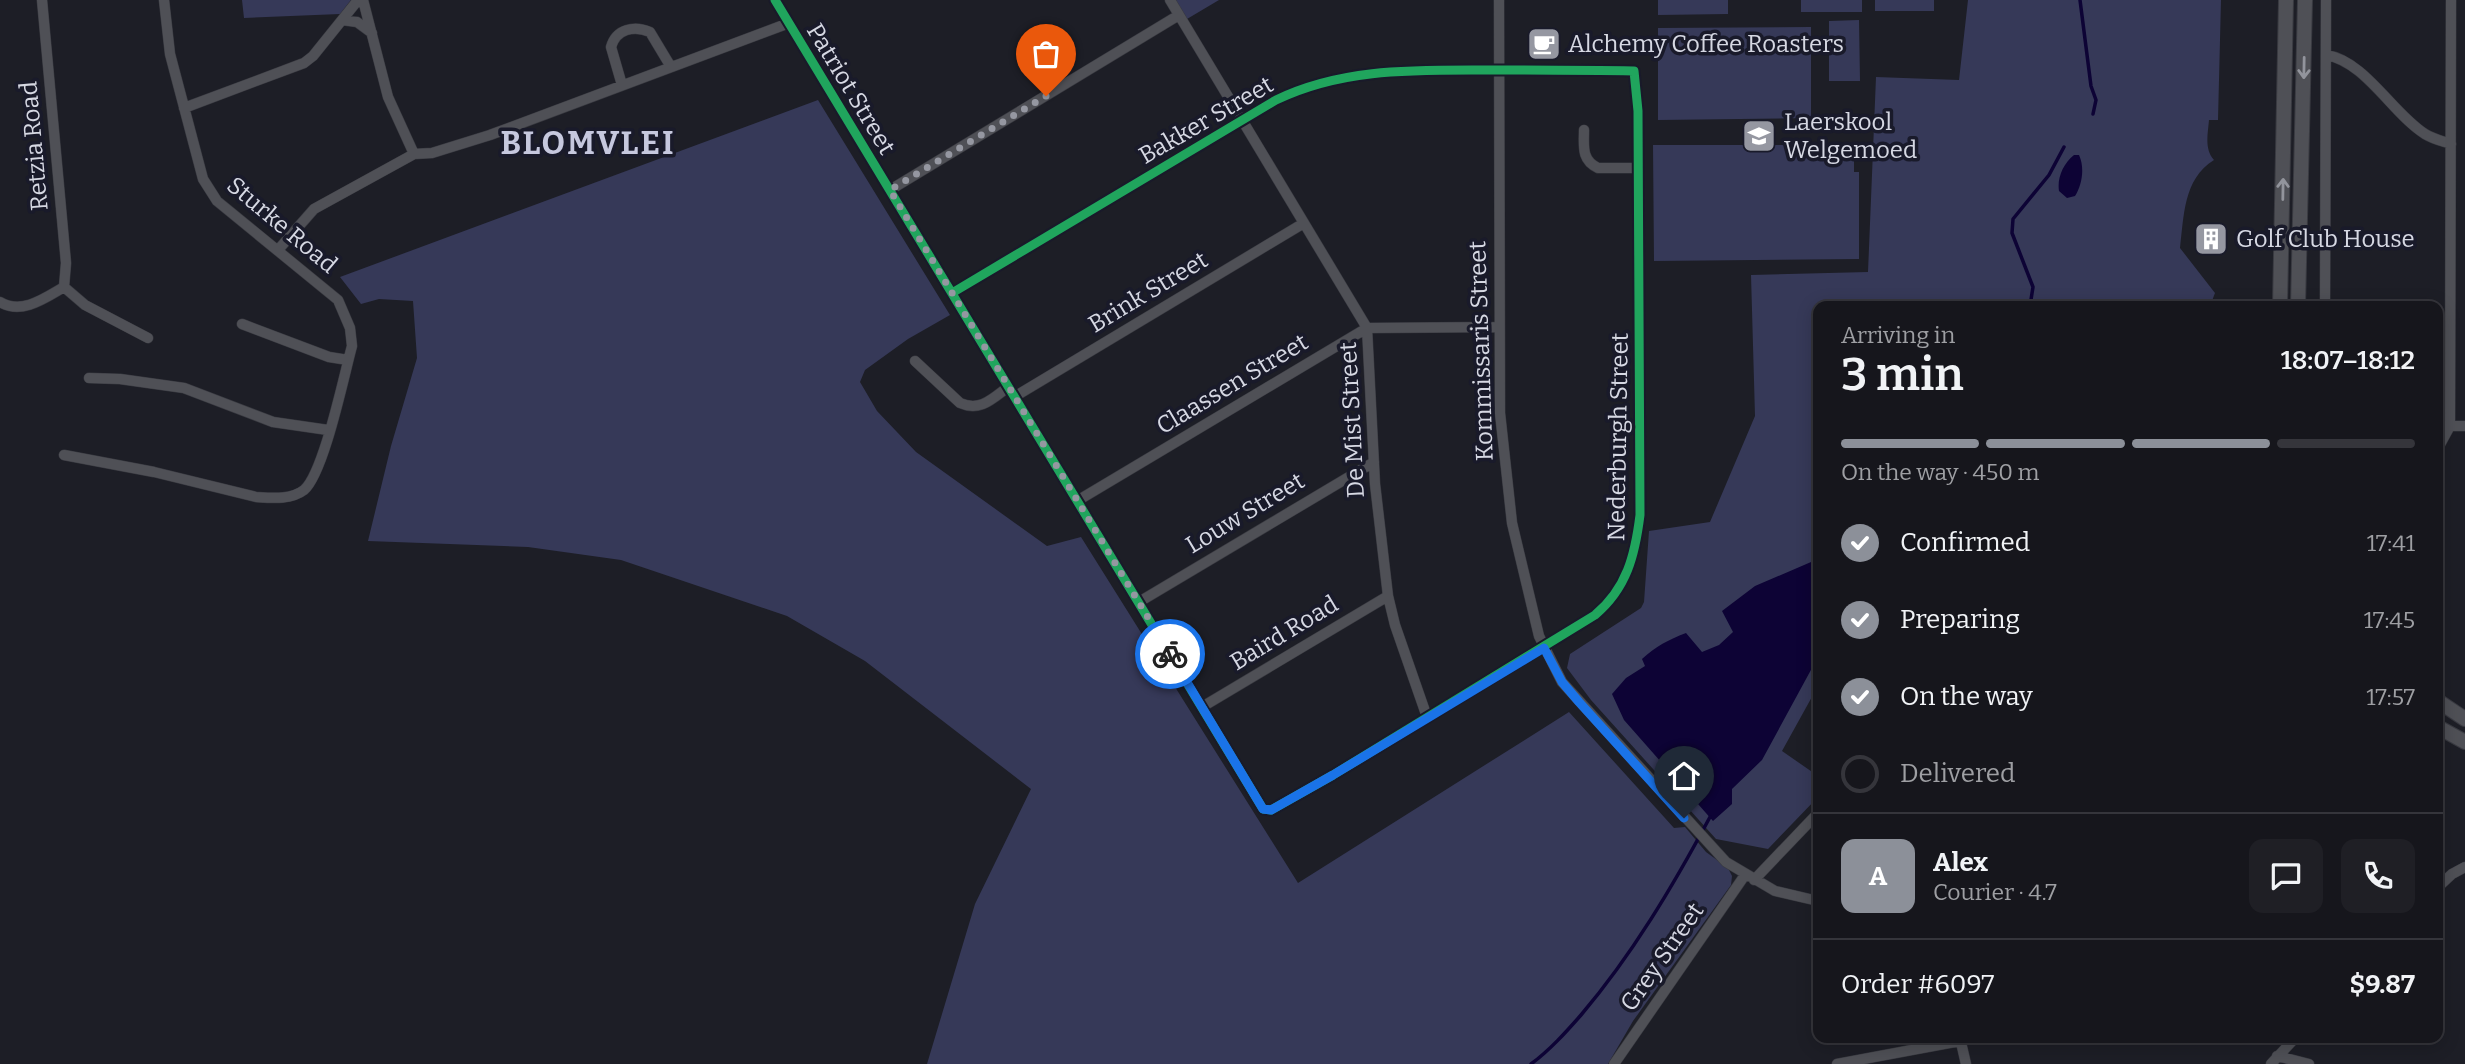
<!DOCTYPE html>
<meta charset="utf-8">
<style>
:root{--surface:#16161c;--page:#1f1f25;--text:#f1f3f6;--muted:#9e9fa3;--line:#35353b;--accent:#8c9099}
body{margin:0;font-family:Bitter,serif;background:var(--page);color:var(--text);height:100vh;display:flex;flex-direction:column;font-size:26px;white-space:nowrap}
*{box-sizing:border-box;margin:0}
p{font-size:23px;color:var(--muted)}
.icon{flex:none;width:38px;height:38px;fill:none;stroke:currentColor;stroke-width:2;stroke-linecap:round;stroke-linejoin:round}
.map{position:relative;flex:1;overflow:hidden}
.drawer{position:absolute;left:1813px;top:301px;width:630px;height:742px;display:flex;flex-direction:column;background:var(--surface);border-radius:14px;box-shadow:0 4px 18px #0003,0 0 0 2px var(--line)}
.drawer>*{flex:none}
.pin{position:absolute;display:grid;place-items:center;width:60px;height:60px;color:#fff;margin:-72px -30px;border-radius:50% 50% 50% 0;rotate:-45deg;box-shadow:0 0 7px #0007}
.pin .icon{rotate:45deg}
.courier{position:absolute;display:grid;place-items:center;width:70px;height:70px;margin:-35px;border:5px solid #1a73e8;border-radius:50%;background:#fff;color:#222;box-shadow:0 2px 9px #0007}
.summary em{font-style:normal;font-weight:600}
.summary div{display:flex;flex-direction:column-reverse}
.summary{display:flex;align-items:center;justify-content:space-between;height:119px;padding:0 28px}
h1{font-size:46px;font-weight:600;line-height:52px}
.bar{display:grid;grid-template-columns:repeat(4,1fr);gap:10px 7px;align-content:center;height:84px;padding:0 28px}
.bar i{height:9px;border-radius:5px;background:var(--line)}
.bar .on{background:var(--accent)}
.bar p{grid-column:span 4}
.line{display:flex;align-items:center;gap:18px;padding:0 28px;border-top:2px solid var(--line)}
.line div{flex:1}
.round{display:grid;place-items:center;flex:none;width:74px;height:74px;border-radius:14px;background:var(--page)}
ol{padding:0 28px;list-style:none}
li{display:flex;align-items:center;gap:21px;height:77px}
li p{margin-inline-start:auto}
li .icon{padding:7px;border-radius:50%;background:var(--accent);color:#fff;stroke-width:4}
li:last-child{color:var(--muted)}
li i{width:38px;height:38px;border:4px solid var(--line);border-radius:50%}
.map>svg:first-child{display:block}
.green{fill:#363958}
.water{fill:#0d0335}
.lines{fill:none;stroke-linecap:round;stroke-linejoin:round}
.stream{stroke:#0d0335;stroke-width:3.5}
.street-casing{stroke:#393a41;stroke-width:11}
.secondary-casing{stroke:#393a41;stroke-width:16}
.street{stroke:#4f5056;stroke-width:10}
.secondary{stroke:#4f5056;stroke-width:14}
.cycleway-casing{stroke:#191a2a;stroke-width:13}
.cycleway{stroke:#20a55d;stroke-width:9}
.oneway{stroke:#92949c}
.done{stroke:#9597a1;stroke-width:7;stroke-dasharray:0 12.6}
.route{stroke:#1a73e8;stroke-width:9}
.labels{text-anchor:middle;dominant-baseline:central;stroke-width:7;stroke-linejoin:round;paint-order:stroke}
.poi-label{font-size:24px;fill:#d6d8e3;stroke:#191a2a;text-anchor:start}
.street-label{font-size:24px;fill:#d6d8e3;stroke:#191a2a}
.district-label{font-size:32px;font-weight:bold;letter-spacing:2px;fill:#c6c8de;stroke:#191a2a}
</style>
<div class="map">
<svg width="2465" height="1064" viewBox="0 0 2465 1064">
<rect width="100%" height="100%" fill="#1d1e26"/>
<path class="green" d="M242,0H351L340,14L244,18Z
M1175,0H1219L1187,19Z
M1658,0H1728V14L1658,15Z
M1801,0H1862V12H1801Z
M1875,0H1934V11H1875Z
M1968,0H2221L2218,120H2209C2208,133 2204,149 2214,160C2183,179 2184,217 2180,248L2215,293L2210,306H1818V686L1782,751L1818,776V797L1768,849L1716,839L1591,700L1567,668L1570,654L1641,608L1644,602L1649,531L1710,522L1755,416L1751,275L1868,272L1876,77L1959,80Z
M1859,20L1860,81H1829V21Z
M1811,27V118L1658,120V28Z
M818,100L950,315L908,339L865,370L860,382L877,411L916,452L1047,546L1081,537L1298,883L1569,712L1674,828L1685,827L1706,852L1728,868L1732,876L1731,885L1633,1021L1608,1064H927L975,904L1031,789L865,661L787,616L621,560L528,547L368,541L391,446L417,358L413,301L379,299L361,304L340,277Z
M1653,145H1859V159L1854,160V172H1859V259L1654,261Z"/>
<path class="water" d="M2074,155H2079C2085,168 2082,185 2075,196L2067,198L2059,191C2057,178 2063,164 2074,155Z
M1818,559V657L1762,760L1732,789V804L1713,821L1624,720L1612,694L1626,678L1645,666L1642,659C1656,646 1668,640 1686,633L1702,652L1719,645L1733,632L1722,611L1755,586Z"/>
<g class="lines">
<path class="stream" d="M2080,0L2091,86L2096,100L2093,114
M2030,306L2033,287L2012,233L2013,219L2049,175L2064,147
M1531,1064C1550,1050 1566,1032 1581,1015C1632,955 1673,886 1710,817"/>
<defs>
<path id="street" d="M42,0L66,263L64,287
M363,0L388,97L414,154
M775,0L1263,809L1271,810L1333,775L1595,615C1627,588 1635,555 1640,515L1638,111L1634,71C1582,70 1531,70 1479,70C1409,70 1340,69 1276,100L952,293
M1170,0L1367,328L1375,484L1388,596L1395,625L1427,717
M1499,0L1500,413L1512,523L1539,636L1562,682L1726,862L1775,891L1818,901
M342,20L357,22L372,33
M2326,55C2365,61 2392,113 2425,134C2433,139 2442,141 2451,144
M622,85L611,47C616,29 634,25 650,32L671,67
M184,108L304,63L313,56L358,0
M1584,130C1584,146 1581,160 1598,168H1638
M890,190L1179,15
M278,250L314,209L414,154L432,153L490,135L789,23
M64,287L85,305L148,338
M0,302C22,315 45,298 64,287
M2325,306L2326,0
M242,324L329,357L348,360
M915,361L960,403C980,412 992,399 1008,387
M89,378L120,379L184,388L273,422L328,430
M1014,397L1304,223
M2450,426H2465
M2438,448L2450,426L2451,0
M64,455L154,472L256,497C272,498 291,500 304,490C324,473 344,375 352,346L350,328L338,300L217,201L203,179L170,54L164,0
M1077,501L1367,328L1499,327
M1139,602L1374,462
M1202,707L1388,596
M1754,880L1818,813
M2438,887L2452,874L2465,867
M1960,1038L1966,1064
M2277,1056L2309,1064
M1614,1064L1745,875
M1837,1064L1960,1041L1966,1038
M2271,1064L2295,1038"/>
<path id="secondary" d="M2280,306L2286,0
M2298,306L2305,0
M2438,701L2465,719
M2438,727L2465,742"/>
</defs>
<use href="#street" class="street-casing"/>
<use href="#secondary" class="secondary-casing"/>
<use href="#street" class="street"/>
<use href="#secondary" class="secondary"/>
<defs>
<path id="cycleway" d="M775,0L1263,809L1271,810L1333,775L1595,615C1627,588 1635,555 1640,515L1638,111L1634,71C1582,70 1531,70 1479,70C1409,70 1340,69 1276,100L952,293"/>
</defs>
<use href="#cycleway" class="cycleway-casing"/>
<use href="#cycleway" class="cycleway"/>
</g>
<defs><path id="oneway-shaft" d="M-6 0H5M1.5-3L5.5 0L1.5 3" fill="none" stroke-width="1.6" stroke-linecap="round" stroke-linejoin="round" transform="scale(1.75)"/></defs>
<g class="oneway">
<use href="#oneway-shaft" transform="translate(2304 68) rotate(91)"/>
<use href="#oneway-shaft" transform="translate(2283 189) rotate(-89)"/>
</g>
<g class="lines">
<path class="done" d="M1046,96L890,190L1170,654"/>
<path class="route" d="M1170,654L1263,809L1271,810L1333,775L1544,648L1562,682L1579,702L1684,818"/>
</g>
<defs>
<symbol id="cafe-square" viewBox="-11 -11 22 22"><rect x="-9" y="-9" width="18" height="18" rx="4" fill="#9597a1" stroke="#191a2a"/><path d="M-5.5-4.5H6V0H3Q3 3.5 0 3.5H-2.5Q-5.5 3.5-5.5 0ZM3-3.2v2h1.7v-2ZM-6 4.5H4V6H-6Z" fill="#fff"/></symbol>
<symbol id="school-square" viewBox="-11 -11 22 22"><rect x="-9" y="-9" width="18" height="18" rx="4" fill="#9597a1" stroke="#191a2a"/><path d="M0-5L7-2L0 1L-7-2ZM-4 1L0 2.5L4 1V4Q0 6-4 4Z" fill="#fff"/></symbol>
<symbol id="building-square" viewBox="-11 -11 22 22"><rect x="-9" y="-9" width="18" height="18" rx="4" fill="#9597a1" stroke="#191a2a"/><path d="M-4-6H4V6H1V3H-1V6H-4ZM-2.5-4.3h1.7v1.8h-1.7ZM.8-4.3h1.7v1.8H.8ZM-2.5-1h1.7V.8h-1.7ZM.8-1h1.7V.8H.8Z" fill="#fff"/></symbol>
</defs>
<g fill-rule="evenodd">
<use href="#cafe-square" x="1525" y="25" width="38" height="38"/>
<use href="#school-square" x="1740" y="117" width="38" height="38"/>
<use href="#building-square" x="2192" y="220" width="38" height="38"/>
</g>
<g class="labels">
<g class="poi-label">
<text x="1568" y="44">Alchemy Coffee Roasters</text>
<text x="1784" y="122">Laerskool<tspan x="1784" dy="28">Welgemoed</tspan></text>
<text x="2236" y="239">Golf Club House</text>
</g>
<g class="street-label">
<text transform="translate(851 89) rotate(59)">Patriot Street</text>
<text transform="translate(1206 120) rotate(-30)">Bakker Street</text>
<text transform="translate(34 146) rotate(-95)">Retzia Road</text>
<text transform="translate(282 225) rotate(40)">Sturke Road</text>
<text transform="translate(1148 292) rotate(-31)">Brink Street</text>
<text transform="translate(1481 351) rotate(-92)">Kommissaris Street</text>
<text transform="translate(1232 384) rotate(-31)">Claassen Street</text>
<text transform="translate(1352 420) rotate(-93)">De Mist Street</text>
<text transform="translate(1618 437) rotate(-89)">Nederburgh Street</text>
<text transform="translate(1245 513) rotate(-31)">Louw Street</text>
<text transform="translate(1284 633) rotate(-31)">Baird Road</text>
<text transform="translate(1662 957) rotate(-55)">Grey Street</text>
</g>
<g class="district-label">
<text x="588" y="143">BLOMVLEI</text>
</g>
</g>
</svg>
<div class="pin" style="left:1046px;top:96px;background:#ea580c"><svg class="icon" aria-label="bag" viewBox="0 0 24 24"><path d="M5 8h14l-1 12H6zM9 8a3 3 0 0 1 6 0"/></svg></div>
<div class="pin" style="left:1684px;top:818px;background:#1f2937"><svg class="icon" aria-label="home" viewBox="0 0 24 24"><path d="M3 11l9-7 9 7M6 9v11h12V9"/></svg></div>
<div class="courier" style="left:1170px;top:654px"><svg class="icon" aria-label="bike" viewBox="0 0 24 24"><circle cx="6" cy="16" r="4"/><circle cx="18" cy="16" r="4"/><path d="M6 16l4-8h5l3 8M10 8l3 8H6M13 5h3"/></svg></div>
<section class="drawer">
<div class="summary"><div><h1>3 min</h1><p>Arriving in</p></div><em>18:07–18:12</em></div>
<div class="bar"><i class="on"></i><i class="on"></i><i class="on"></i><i></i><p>On the way · 450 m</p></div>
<ol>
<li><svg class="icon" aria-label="check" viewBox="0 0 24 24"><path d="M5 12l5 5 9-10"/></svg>Confirmed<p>17:41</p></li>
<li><svg class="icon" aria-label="check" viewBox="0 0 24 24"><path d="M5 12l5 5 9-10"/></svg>Preparing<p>17:45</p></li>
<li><svg class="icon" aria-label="check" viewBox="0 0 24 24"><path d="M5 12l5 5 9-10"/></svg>On the way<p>17:57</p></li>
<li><i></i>Delivered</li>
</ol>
<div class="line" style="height:126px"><b class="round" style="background:var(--accent);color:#fff">A</b><div><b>Alex</b><p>Courier · 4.7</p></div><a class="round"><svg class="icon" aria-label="chat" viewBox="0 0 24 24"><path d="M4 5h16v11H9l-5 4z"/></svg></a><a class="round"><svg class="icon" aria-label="phone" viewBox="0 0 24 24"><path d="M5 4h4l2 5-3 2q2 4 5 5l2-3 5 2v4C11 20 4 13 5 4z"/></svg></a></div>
<div class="line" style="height:91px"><div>Order #6097</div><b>$9.87</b></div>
</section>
</div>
